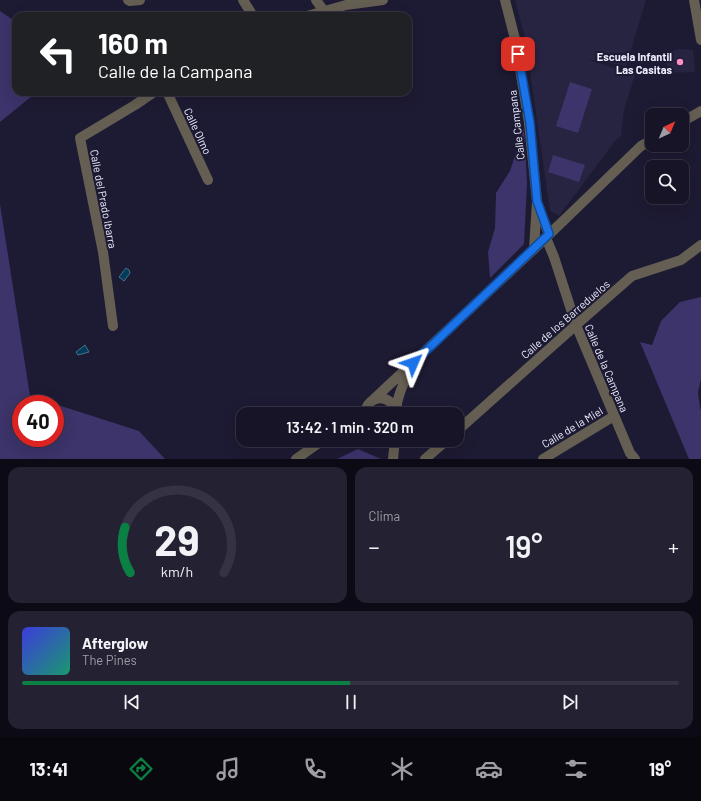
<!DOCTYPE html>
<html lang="es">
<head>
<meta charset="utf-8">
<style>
	:root { --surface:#161426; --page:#232132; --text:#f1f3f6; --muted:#9e9ea7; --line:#353343; --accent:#0b8043 }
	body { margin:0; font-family:Barlow,sans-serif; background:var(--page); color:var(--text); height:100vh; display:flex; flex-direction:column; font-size:15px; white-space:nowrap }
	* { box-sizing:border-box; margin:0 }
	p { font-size:13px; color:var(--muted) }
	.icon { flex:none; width:22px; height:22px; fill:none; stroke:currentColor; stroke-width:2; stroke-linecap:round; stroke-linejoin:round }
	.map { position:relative; height:459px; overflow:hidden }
	.drawer { display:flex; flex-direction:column; gap:8px; padding:8px; background:#0c0b15; flex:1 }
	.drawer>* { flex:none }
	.hud { position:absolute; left:12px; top:12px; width:400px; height:84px; border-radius:12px; box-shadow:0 4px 16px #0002,0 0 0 1px var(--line); background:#202124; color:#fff; overflow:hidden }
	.needle { width:26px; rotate:44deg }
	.tools { position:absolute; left:645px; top:108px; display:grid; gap:8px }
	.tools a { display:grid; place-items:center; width:44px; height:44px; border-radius:8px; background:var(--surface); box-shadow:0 4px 16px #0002,0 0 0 1px var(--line); font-size:20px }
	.speed { position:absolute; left:12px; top:395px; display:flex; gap:8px; font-size:20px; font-weight:700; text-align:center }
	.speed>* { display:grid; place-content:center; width:52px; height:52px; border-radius:50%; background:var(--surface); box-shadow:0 4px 16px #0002,0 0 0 1px var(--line); line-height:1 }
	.speed .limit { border:6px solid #d22; background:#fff; color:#111 }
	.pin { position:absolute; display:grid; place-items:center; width:34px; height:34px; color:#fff; margin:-17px; border-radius:8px; box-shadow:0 2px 6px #0006 }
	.me { position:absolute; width:44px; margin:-22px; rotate:47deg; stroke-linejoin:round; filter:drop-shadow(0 0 3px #0008) }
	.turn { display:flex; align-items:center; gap:14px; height:84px; padding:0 20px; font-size:18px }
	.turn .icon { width:52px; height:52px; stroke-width:2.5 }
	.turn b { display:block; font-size:28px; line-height:34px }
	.big { font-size:30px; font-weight:600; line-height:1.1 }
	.drawer .tile { flex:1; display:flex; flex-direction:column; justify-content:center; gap:6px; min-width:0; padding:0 14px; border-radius:12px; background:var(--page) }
	.drawer .dial { align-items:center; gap:0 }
	.dial svg { height:104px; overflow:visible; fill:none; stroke:var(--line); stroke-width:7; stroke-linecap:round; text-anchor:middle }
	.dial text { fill:var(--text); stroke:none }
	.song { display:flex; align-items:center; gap:12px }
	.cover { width:48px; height:48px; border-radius:6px; background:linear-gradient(135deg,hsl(240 70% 55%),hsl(160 70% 35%)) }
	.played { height:4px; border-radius:2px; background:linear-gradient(90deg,var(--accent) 50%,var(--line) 50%) }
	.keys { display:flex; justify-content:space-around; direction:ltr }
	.heat { display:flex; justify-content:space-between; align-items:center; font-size:22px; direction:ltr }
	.drawer .tiles { flex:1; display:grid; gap:8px; grid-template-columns:1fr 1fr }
	.tile:last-child { grid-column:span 2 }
	.trip { position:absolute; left:236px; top:407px; width:228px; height:40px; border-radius:12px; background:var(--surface); box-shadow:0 4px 16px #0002,0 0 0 1px var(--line); font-weight:600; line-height:40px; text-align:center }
	.dock { display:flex; height:64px; justify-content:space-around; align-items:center; background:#09080f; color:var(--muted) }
	.dock .icon { width:28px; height:28px }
	.dock .current { color:var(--accent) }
	.dock b { font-size:18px; color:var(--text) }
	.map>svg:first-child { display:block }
	.built { fill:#272442 }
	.green { fill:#3c346a }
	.water { fill:#033c5a; stroke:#4a718c }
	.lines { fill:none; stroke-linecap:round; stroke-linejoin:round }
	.minor { stroke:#655e52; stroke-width:10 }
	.route-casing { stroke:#114b97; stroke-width:10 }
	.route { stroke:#1a73e8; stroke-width:7 }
	.poi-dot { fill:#fc8fc2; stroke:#1d1a33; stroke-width:1.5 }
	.labels { text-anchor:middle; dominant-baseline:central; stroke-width:4; stroke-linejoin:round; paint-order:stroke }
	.poi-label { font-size:11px; font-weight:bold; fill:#eef; stroke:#1d1a33; text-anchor:end }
	.street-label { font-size:11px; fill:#eef; stroke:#1d1a33 }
</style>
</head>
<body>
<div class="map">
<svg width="701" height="459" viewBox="0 0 701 459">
	<rect width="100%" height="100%" fill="#1d1a33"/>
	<path class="built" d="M515,0H646L626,66L587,59L635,75L624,110L621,136L615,141L559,216L550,211L525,37Z
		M679,49L693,50L695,72L667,73V53Z"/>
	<path class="green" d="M0,11L16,22V92H37L0,122Z
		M570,82L592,89L578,133L556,126Z
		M524,128L527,183L524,244L490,278L488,252L495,228L496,193L510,171Z
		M553,155L585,165L579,182L548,172Z
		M0,204L30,396L55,404H21V438H55V404L139,431L165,459H0Z
		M701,297V379L698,392L700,408L701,410V459H689L640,342L652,345L661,321L680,302Z
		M358,449L381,459H337Z"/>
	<path class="water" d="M126,268L129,270L130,273L124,281L119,277Z
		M85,345L89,352L78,355L76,352Z"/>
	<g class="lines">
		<path class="minor" d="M128,0L130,1L140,0
			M243,0L253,16
			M316,0L324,11
			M505,0L515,39L529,123L537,201L534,249
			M694,0L701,40
			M307,16L346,5L383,0
			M167,92L208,180
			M682,122L701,111
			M538,205L549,235
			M546,238L554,257L576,325L630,453L635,459
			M113,326L103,252L80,138L135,105L154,92
			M374,399L534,249L641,146L652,140
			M396,409C398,395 403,383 410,370
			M365,414C367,393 393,393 397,414
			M457,431L576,325L632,276L681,260L701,245
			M296,459L323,440
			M393,459L395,440
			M425,459L447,440
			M543,459L614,416"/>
	</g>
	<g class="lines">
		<defs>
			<path id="route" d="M413,363L549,234L537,201L530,123L518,54"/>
		</defs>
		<use href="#route" class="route-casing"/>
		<use href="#route" class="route"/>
	</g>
	<circle class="poi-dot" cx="680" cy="62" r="4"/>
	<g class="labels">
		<g class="poi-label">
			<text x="672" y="56">Escuela Infantil<tspan x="672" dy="13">Las Casitas</tspan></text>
		</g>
		<g class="street-label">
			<text transform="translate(516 125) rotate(-97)">Calle Campana</text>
			<text transform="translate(198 131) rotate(65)">Calle Olmo</text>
			<text transform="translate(104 199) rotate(79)">Calle del Prado Ibarra</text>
			<text transform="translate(565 319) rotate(-41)">Calle de los Barreduelos</text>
			<text transform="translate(607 368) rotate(67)">Calle de la Campana</text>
			<text transform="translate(572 427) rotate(-31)">Calle de la Miel</text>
		</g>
	</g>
</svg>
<div class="tools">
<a><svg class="needle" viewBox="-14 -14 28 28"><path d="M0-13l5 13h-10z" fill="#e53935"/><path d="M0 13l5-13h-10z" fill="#9e9ea7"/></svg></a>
<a><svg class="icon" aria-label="search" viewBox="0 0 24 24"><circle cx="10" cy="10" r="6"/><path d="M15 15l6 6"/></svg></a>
</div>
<div class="speed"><div class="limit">40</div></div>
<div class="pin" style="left:518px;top:54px;background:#d93025"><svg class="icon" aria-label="arrive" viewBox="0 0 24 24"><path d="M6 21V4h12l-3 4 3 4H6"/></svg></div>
<svg class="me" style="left:413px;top:363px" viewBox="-20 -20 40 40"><path d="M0-17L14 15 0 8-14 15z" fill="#1a73e8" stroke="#fff" stroke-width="4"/></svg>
<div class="trip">13:42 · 1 min · 320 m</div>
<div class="hud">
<div class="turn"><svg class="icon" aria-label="left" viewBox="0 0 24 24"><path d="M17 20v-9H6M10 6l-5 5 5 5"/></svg><div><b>160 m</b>Calle de la Campana</div></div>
</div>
</div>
<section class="drawer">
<div class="tiles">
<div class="tile dial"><svg viewBox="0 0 100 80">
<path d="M14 69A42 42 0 1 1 86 69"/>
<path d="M14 69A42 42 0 0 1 10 34" stroke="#0b8043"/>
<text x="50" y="56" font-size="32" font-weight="700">29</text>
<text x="50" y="72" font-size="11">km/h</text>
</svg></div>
<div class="tile"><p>Clima</p>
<div class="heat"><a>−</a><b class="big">19°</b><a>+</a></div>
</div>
<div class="tile">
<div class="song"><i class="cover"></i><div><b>Afterglow</b><p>The Pines</p></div></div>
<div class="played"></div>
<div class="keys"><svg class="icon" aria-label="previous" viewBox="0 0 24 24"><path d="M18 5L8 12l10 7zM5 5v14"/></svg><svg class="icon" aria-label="pause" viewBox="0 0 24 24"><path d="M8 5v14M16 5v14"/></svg><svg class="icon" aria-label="next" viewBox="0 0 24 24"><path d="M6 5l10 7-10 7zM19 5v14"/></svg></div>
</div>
</div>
</section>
<nav class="dock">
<b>13:41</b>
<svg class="icon current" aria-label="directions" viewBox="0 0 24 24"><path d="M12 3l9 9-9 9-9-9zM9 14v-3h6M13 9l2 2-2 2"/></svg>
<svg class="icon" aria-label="music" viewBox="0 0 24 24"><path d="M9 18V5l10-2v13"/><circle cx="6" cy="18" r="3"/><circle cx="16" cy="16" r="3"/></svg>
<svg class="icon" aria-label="phone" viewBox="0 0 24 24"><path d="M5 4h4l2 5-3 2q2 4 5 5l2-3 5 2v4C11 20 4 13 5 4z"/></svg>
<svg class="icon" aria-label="climate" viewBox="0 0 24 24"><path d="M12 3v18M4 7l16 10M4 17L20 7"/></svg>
<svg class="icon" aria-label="car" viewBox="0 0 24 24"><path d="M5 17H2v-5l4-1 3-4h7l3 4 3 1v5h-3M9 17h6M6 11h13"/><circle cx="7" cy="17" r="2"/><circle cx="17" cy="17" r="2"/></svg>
<svg class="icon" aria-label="filters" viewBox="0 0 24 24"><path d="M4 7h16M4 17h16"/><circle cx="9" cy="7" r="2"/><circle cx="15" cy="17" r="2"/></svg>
<b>19°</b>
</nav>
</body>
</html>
